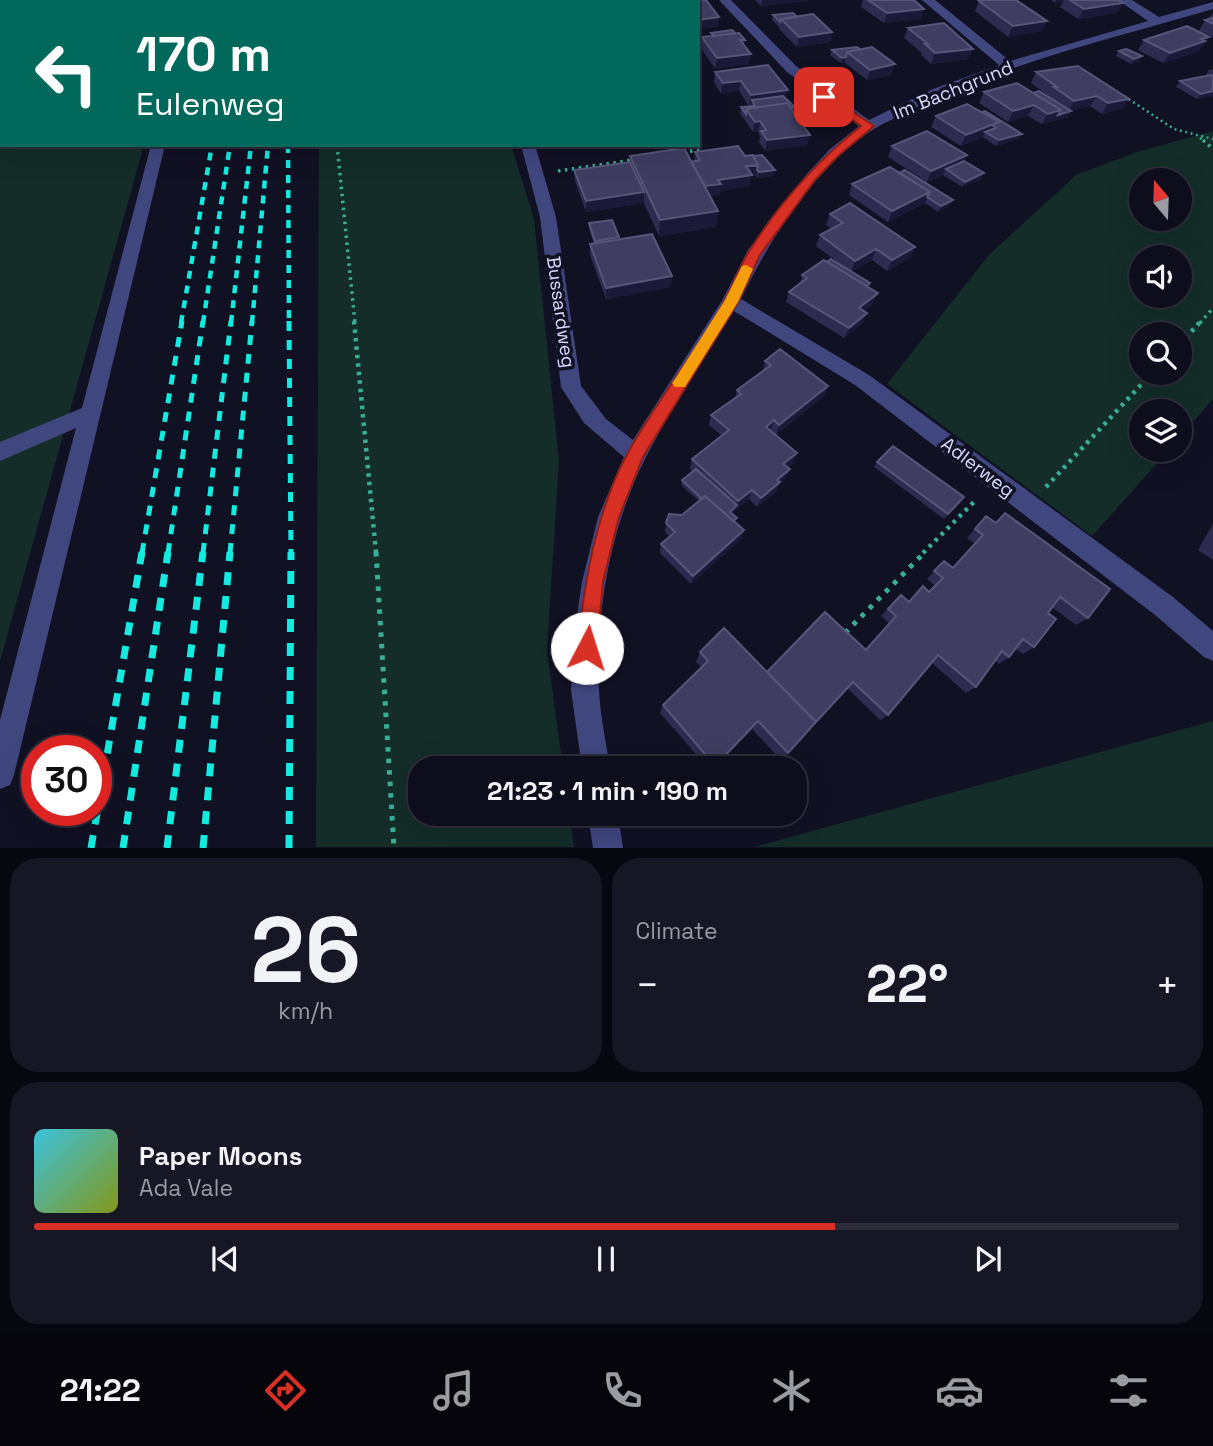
<!DOCTYPE html>
<html lang="en">
<head>
<meta charset="utf-8">
<style>
	:root { --surface:#0d0d1b; --page:#161624; --text:#f1f3f6; --muted:#9a9ca3; --line:#2d2d3a; --accent:#d93025 }
	body { margin:0; font-family:"Space Grotesk",sans-serif; background:var(--page); color:var(--text); height:100vh; display:flex; flex-direction:column; font-size:26px; white-space:nowrap }
	* { box-sizing:border-box; margin:0 }
	p { font-size:23px; color:var(--muted) }
	.icon { flex:none; width:38px; height:38px; fill:none; stroke:currentColor; stroke-width:2; stroke-linecap:round; stroke-linejoin:round }
	.map { position:relative; height:848px; overflow:hidden }
	.panel { display:flex; flex-direction:column; gap:10px; padding:10px; background:#07070f; flex:1 }
	.panel>* { flex:none }
	.guide { position:absolute; left:0px; top:0px; width:700px; height:147px; box-shadow:0 7px 28px #0002,0 0 0 2px var(--line); background:#00695c; color:#fff; overflow:hidden }
	.needle { width:46px; rotate:341deg }
	.tools { position:absolute; left:1129px; top:168px; display:grid; gap:14px }
	.tools a { display:grid; place-items:center; width:63px; height:63px; border-radius:50%; background:var(--surface); box-shadow:0 7px 28px #0002,0 0 0 2px var(--line); font-size:35px }
	.speed { position:absolute; left:21px; top:735px; display:flex; gap:14px; font-size:35px; font-weight:700; text-align:center }
	.speed>* { display:grid; place-content:center; width:91px; height:91px; border-radius:50%; background:var(--surface); box-shadow:0 7px 28px #0002,0 0 0 2px var(--line); line-height:1 }
	.speed .limit { border:10px solid #d22; background:#fff; color:#111 }
	.pin { position:absolute; display:grid; place-items:center; width:60px; height:60px; color:#fff; margin:-30px; border-radius:14px; box-shadow:0 4px 10px #0006 }
	.me { position:absolute; width:77px; margin:-38px; rotate:5deg; stroke-linejoin:round; filter:drop-shadow(0 0 5px #0008) }
	.turn { display:flex; align-items:center; gap:24px; height:147px; padding:0 21px; font-size:32px }
	.turn .icon { width:91px; height:91px; stroke-width:2.5 }
	.turn b { display:block; font-size:49px; line-height:60px }
	.big { font-size:52px; font-weight:600; line-height:1.1 }
	.panel .card { flex:1; display:flex; flex-direction:column; justify-content:center; gap:10px; min-width:0; padding:0 24px; border-radius:28px; background:var(--page) }
	.panel .dial { align-items:center; gap:0 }
	.dial b { font-size:91px; line-height:1 }
	.song { display:flex; align-items:center; gap:21px }
	.cover { width:84px; height:84px; border-radius:10px; background:linear-gradient(135deg,hsl(190 70% 55%),hsl(70 70% 35%)) }
	.played { height:7px; border-radius:4px; background:linear-gradient(90deg,var(--accent) 70%,var(--line) 70%) }
	.keys { display:flex; justify-content:space-around; direction:ltr }
	.heat { display:flex; justify-content:space-between; align-items:center; font-size:38px; direction:ltr }
	.panel .tiles { flex:1; display:grid; gap:10px; grid-template-columns:1fr 1fr }
	.card:last-child { grid-column:span 2 }
	.trip { position:absolute; left:408px; top:756px; width:399px; height:70px; border-radius:28px; background:var(--surface); box-shadow:0 7px 28px #0002,0 0 0 2px var(--line); font-weight:600; line-height:70px; text-align:center }
	.menu { display:flex; height:112px; justify-content:space-around; align-items:center; background:#05050b; color:var(--muted) }
	.menu .icon { width:49px; height:49px }
	.menu .active { color:var(--accent) }
	.menu b { font-size:32px; color:var(--text) }
	.map>svg:first-child { display:block }
	.green { fill:#142d29; fill-rule:evenodd }
	.lines { fill:none; stroke-linecap:round; stroke-linejoin:round }
	.path-far3 { stroke:#3aad95; stroke-width:2.5; stroke-dasharray:2 3.5; stroke-linecap:butt }
	.path-far2 { stroke:#3aad95; stroke-width:3.5; stroke-dasharray:2.5 4.5; stroke-linecap:butt }
	.path-far1 { stroke:#3aad95; stroke-width:4.5; stroke-dasharray:3.5 5; stroke-linecap:butt }
	.path { stroke:#3aad95; stroke-width:5; stroke-dasharray:4.5 7; stroke-linecap:butt }
	.minor { fill:#40477f; fill-rule:evenodd }
	.rail-far2 { stroke:#14ebe0; stroke-width:4.5; stroke-dasharray:8 7; stroke-linecap:butt }
	.rail-far1 { stroke:#14ebe0; stroke-width:5; stroke-dasharray:10 9; stroke-linecap:butt }
	.rail { stroke:#14ebe0; stroke-width:7; stroke-dasharray:13 11; stroke-linecap:butt }
	.wall { fill:#2d2b50 }
	.shaded-wall { fill:#1a1937 }
	.building { fill:#3f3e62; stroke:#57567a; stroke-width:2 }
	.route { fill:#d93025; stroke:#8d1f18; stroke-width:2 }
	.slow { fill:#f59e0b }
	.labels { text-anchor:middle; dominant-baseline:central; stroke-width:7; stroke-linejoin:round; paint-order:stroke }
	.street-label { font-size:19px; fill:#d7d8fc; stroke:#111124 }
</style>
</head>
<body>
<div class="map">
<svg width="1213" height="848" viewBox="0 0 1213 848">
	<rect width="100%" height="100%" fill="#111124"/>
	<path class="green" d="M0,0H185L2,2V145H144L0,661Z
		M1213,131V399L1180,437V411H1141V450H1169L1092,536L887,384L989,255L1076,175L1137,152ZM1180,180V219H1141V180ZM1180,257V296H1141V257ZM1180,334V373H1141V334Z
		M319,145H511L534,219L559,461L547,651L563,768H420V814H569L574,847H316Z
		M1213,721V847H754Z"/>
	<g class="lines">
		<path class="path-far3" d="M415,0H447
			M1124,96L1174,129L1213,139
			M1200,138L1205,142"/>
		<path class="path-far2" d="M1203,140L1213,149
			M337,145L355,323
			M683,152L702,150
			M558,171L633,160
			M1200,323L1213,308"/>
		<path class="path-far1" d="M354,321L376,553
			M1180,344L1201,321
			M1046,487L1152,373
			M923,553L977,499"/>
		<path class="path" d="M376,552L394,848
			M845,633L925,552"/>
		<path class="minor" d="M189,0H201V2H189Z
			M482,0H494V2H482Z
			M719,0H731L796,66L869,120L933,89L999,65L922,0H935L1010,61L1148,21L1118,0H1132L1159,17L1213,2V9C1114,38 1010,62 916,108C902,115 887,121 874,129C817,164 769,240 741,299L869,375L1173,597L1213,631V661L1204,657L1155,615L855,385L734,311C705,359 672,407 646,457C611,525 595,612 599,689C600,715 606,742 610,768H582L571,690L575,628L582,582L598,517L624,457L584,423L561,387L540,217L521,145H535L556,217L581,386L606,419L633,440L723,299L748,250L806,175L830,149L859,126L787,72Z
			M151,145H165L14,775L10,785L0,789V720L76,428L0,461V442L82,408Z
			M588,814H618L623,848H593Z"/>
		<path class="rail-far2" d="M288,145L289,323
			M181,323L212,145
			M203,323L230,145
			M231,323L251,145
			M252,323L268,145"/>
		<path class="rail-far1" d="M289,321L291,553
			M142,553L182,321
			M168,553L203,321
			M203,553L231,321
			M230,553L252,321"/>
		<path class="rail" d="M91,848L142,552
			M123,848L168,552
			M167,848L203,552
			M203,848L230,552
			M289,848L291,552"/>
	</g>
	<path class="wall" d="M755,0H810L761,6Z
		M863,0H914L921,19L884,23L861,7Z
		M1051,0H1118L1123,3L1117,13L1078,19L1060,7L1063,2L1055,3Z
		M979,1L1047,21L1042,31L1008,37L975,11Z
		M1212,14H1213V37L1199,31L1205,20L1208,19Z
		M773,15L797,17L832,32L830,42L797,47L779,29V27L772,20Z
		M908,28L973,49L968,59L931,64L921,55L922,53L904,38Z
		M711,33H735L745,40L744,45L749,64L715,69L701,48L702,37L711,36Z
		M1209,37L1198,52L1163,63L1138,50L1144,40Z
		M857,47L891,75L867,80L845,63H841L830,55L832,50Z
		M1119,51L1142,56L1138,62L1131,64L1116,56Z
		M768,65L786,99L795,107L794,112L810,135L807,145L765,151L759,142L760,136L758,132H753L740,113L741,107L749,106L739,91L721,94L714,82L715,72Z
		M1213,69V96L1197,99L1176,87L1180,81L1205,76L1209,70Z
		M1036,72L1129,99L1122,109L1102,114L1090,106L1071,111L1068,117L1042,124L1028,116L1008,122L979,103L984,92L1033,93L1049,97V96L1031,83Z
		M936,116L1019,139L996,146L983,137L961,146L931,127Z
		M892,146L967,155L964,161L981,179L962,187L943,175L927,182L888,157Z
		M695,152L745,156L775,170L774,176L757,178L756,176H751L749,186L720,191L719,195L710,196L718,211L716,227L659,236L644,203L586,212L575,181L574,170L630,162V156L694,161Z
		M899,173L953,200L950,205L938,212L925,203L888,222L849,195L852,184Z
		M830,214L915,247L910,258L887,271L872,260L852,271L870,283L869,287L873,304L864,311L867,313L862,324L844,338L786,302L789,292L800,284L802,275L827,262L846,268L816,246L820,235L832,229L826,225Z
		M589,223L619,239L671,287L606,299L590,255V244H594L589,229Z
		M765,361L828,386L824,396L776,435L770,431L797,453L793,462L788,467L790,469L786,478L779,484L776,492L757,507L749,499L732,513L736,522L741,539L691,584L660,553L661,544L670,537L665,532L666,523L682,515L699,501L681,485L682,480L693,472L690,469L692,459L722,436L709,425L711,415L735,398L737,390L763,372Z
		M877,462L964,497L944,519L874,467Z
		M1005,513L1088,618L1076,625L1052,607L1048,613L1034,647L1023,654L1016,649L1009,657L999,664L995,660L976,687L966,693L932,663L888,715L880,720L847,688L788,753L781,760L752,729L714,768H708L660,713L663,705L702,668L696,662L700,652L767,672L865,649L889,623L881,616L901,595L909,602L923,586L929,591L935,586L927,579L944,561L952,568L974,543L967,538L986,516L995,523Z
		M1213,524V560L1198,550Z"/>
	<path class="shaded-wall" d="M762,0H810L761,6Z
		M1056,0H1064L1063,2L1055,3Z
		M1123,3L1117,13L1078,19L1084,9Z
		M924,9L921,19L884,23L887,13Z
		M719,17L718,27L698,30V20Z
		M1047,21L1042,31L1008,37L1013,26Z
		M832,32L830,42L797,47L799,37Z
		M1209,37L1198,52L1163,63L1170,53Z
		M973,49L968,59L931,64L935,53Z
		M751,54L749,64L715,69L717,58Z
		M1142,56L1138,62L1131,64L1134,59Z
		M846,57L845,63H841L842,58Z
		M895,64L891,75L867,80L870,70Z
		M741,81L739,91L721,94L723,83Z
		M788,90L785,101L752,100L751,106H749L751,95Z
		M1213,91V96L1197,99L1201,94Z
		M1097,96L1090,106L1068,112L1074,101Z
		M1129,99L1122,109L1102,114L1108,103Z
		M1034,105L1028,116L1008,122L1013,111Z
		M1061,110L1071,111L1068,117L1042,124L1048,114Z
		M760,121L758,132H753L755,122Z
		M999,122L993,133L985,132L983,137L961,146L966,135Z
		M1022,134L1019,139L996,146L999,140Z
		M810,135L807,145L765,151L767,140Z
		M967,155L962,166L946,169L943,175L927,182L931,171Z
		M758,165L756,176H751L749,186L720,191L719,195L700,198L702,187L746,166Z
		M775,170L774,176L757,178L759,172Z
		M984,173L981,179L962,187L965,182Z
		M644,192V203L586,212V201Z
		M930,192L925,203L888,222L892,211Z
		M953,200L950,205L938,212L941,206Z
		M718,211L716,227L659,236L660,220Z
		M619,237L618,243L595,246V241Z
		M915,247L910,258L887,271L892,260Z
		M876,249L872,260L851,272L855,261Z
		M672,276L671,287L606,299V288Z
		M878,293L873,304L854,319L859,308Z
		M867,313L862,324L844,338L849,328Z
		M828,386L824,396L776,435L779,425Z
		M774,420L771,430L763,437L766,427Z
		M797,453L793,462L780,473L783,464Z
		M790,469L786,478L779,484L776,492L757,507L761,498L777,480Z
		M752,490L749,499L729,516L730,512L737,505L738,501Z
		M744,530L741,539L691,584L693,576Z
		M758,721L752,729L713,768L715,766Z"/>
	<path class="building" d="M511,0H626L627,2H512Z
		M693,0H706L719,17L698,20V2H678Z
		M868,0H914L924,9L887,13Z
		M984,0H1016L1047,21L1013,26L979,1Z
		M1070,0H1118L1123,3L1084,9Z
		M793,13L797,17L781,19L780,22L773,15Z
		M813,14L832,32L799,37L781,19Z
		M1213,18V24L1205,20Z
		M944,23L973,49L935,53L925,44H928L908,28Z
		M1187,26L1209,37L1201,39L1205,41L1170,53L1144,40Z
		M732,30L735,33L714,36L711,33Z
		M739,33L745,40H740L751,54L717,58L702,37Z
		M857,47L860,49L847,52L846,57L842,58L832,50Z
		M872,47L895,64L870,70L847,52Z
		M1126,49L1142,56L1134,59L1119,51Z
		M768,65L788,90L751,95L741,81L723,83L715,72Z
		M1078,66L1129,99L1108,103L1097,96L1074,101L1054,87H1057L1036,72Z
		M1211,75L1213,76V91L1201,94L1180,81Z
		M1017,83L1061,110L1048,114L1034,105L1013,111L984,92Z
		M1039,91L1071,111L1058,115L1061,110L1033,93Z
		M783,96L795,107L791,108L787,103L746,109V114L741,107L755,106L752,100Z
		M787,103L810,135L767,140L761,131L766,130L760,121L755,122L746,109Z
		M967,104L999,122L966,135L936,116Z
		M985,111L1022,134L999,140L985,132L996,128L992,125L999,122L982,112Z
		M927,131L967,155L931,171L892,146Z
		M738,146L745,156L753,155L758,165L746,166L752,175L718,180L721,184L705,186L691,162L700,160L695,152Z
		M684,148L718,211L660,220L630,156Z
		M762,155L775,170L759,172L757,170L758,165L753,156Z
		M964,161L984,173L965,182L946,169Z
		M630,162L644,192L586,201L574,170Z
		M890,167L930,192L892,211L852,184Z
		M905,170L953,200L941,206L927,197L930,192L899,173Z
		M850,203L915,247L892,260L876,249L855,261L820,235L843,223L830,214Z
		M612,220L619,237L595,241L589,223Z
		M652,234L672,276L606,288L590,244Z
		M831,259L870,283L867,286L827,262Z
		M824,260L878,293L859,308L867,313L849,328L789,292L807,278L802,275Z
		M780,349L828,386L779,425L774,420L766,427L797,453L783,464L790,469L777,480L780,482L761,498L752,490L738,501L692,459L729,430L711,415L741,394L737,390L771,365L765,361Z
		M893,446L964,497L948,514L877,462Z
		M696,469L737,505L730,512L737,518L733,521L705,496L702,499L682,480Z
		M705,496L744,530L693,576L661,544L675,532L666,523L669,514L682,515Z
		M1005,513L1110,589L1088,618L1060,597L1048,613L1056,619L1034,647L1023,639L1009,657L1002,651L976,687L938,655L888,715L853,682L816,722L767,672L825,612L866,650L896,616L888,609L901,595L909,602L923,586L929,592L943,578L934,571L944,561L953,568L983,535L975,529L986,516L996,523Z
		M724,628L816,722L788,753L758,721L715,766L663,705L708,661L700,652Z"/>
	<path class="route" d="M821,95H828L874,126L839,155L815,180L760,255L738,302L643,457L619,517L603,582L597,648L594,655L587,658L580,655L577,648C585,580 596,509 630,449C659,398 696,352 725,300C733,285 739,268 748,253C778,205 817,161 861,126L821,99Z"/>
	<path class="slow" d="M746,265L753,269L738,302L685,387H675L672,383L675,379L725,300L742,266Z"/>
	<g class="labels">
		<g class="street-label">
			<text transform="translate(953 90) rotate(-22)">Im Bachgrund</text>
			<text transform="translate(561 312) rotate(82)">Bussardweg</text>
			<text transform="translate(978 467) rotate(37)">Adlerweg</text>
		</g>
	</g>
</svg>
<div class="tools">
<a><svg class="needle" viewBox="-14 -14 28 28"><path d="M0-13l5 13h-10z" fill="#e53935"/><path d="M0 13l5-13h-10z" fill="#9a9ca3"/></svg></a>
<a><svg class="icon" aria-label="sound" viewBox="0 0 24 24"><path d="M4 9h4l5-4v14l-5-4H4zM17 9q2 3 0 6"/></svg></a>
<a><svg class="icon" aria-label="search" viewBox="0 0 24 24"><circle cx="10" cy="10" r="6"/><path d="M15 15l6 6"/></svg></a>
<a><svg class="icon" aria-label="layers" viewBox="0 0 24 24"><path d="M12 4l9 5-9 5-9-5zM3 14l9 5 9-5"/></svg></a>
</div>
<div class="speed"><div class="limit">30</div></div>
<div class="pin" style="left:824px;top:97px;background:#d93025"><svg class="icon" aria-label="arrive" viewBox="0 0 24 24"><path d="M6 21V4h12l-3 4 3 4H6"/></svg></div>
<svg class="me" style="left:587px;top:648px" viewBox="-20 -20 40 40"><circle r="19" fill="#fff"/><path d="M0-13L10 11 0 6-10 11z" fill="#d93025"/></svg>
<div class="trip">21:23 · 1 min · 190 m</div>
<div class="guide">
<div class="turn"><svg class="icon" aria-label="left" viewBox="0 0 24 24"><path d="M17 20v-9H6M10 6l-5 5 5 5"/></svg><div><b>170 m</b>Eulenweg</div></div>
</div>
</div>
<section class="panel">
<div class="tiles">
<div class="card dial"><b>26</b><p>km/h</p></div>
<div class="card"><p>Climate</p>
<div class="heat"><a>−</a><b class="big">22°</b><a>+</a></div>
</div>
<div class="card">
<div class="song"><i class="cover"></i><div><b>Paper Moons</b><p>Ada Vale</p></div></div>
<div class="played"></div>
<div class="keys"><svg class="icon" aria-label="previous" viewBox="0 0 24 24"><path d="M18 5L8 12l10 7zM5 5v14"/></svg><svg class="icon" aria-label="pause" viewBox="0 0 24 24"><path d="M8 5v14M16 5v14"/></svg><svg class="icon" aria-label="next" viewBox="0 0 24 24"><path d="M6 5l10 7-10 7zM19 5v14"/></svg></div>
</div>
</div>
</section>
<nav class="menu">
<b>21:22</b>
<svg class="icon active" aria-label="directions" viewBox="0 0 24 24"><path d="M12 3l9 9-9 9-9-9zM9 14v-3h6M13 9l2 2-2 2"/></svg>
<svg class="icon" aria-label="music" viewBox="0 0 24 24"><path d="M9 18V5l10-2v13"/><circle cx="6" cy="18" r="3"/><circle cx="16" cy="16" r="3"/></svg>
<svg class="icon" aria-label="phone" viewBox="0 0 24 24"><path d="M5 4h4l2 5-3 2q2 4 5 5l2-3 5 2v4C11 20 4 13 5 4z"/></svg>
<svg class="icon" aria-label="climate" viewBox="0 0 24 24"><path d="M12 3v18M4 7l16 10M4 17L20 7"/></svg>
<svg class="icon" aria-label="car" viewBox="0 0 24 24"><path d="M5 17H2v-5l4-1 3-4h7l3 4 3 1v5h-3M9 17h6M6 11h13"/><circle cx="7" cy="17" r="2"/><circle cx="17" cy="17" r="2"/></svg>
<svg class="icon" aria-label="filters" viewBox="0 0 24 24"><path d="M4 7h16M4 17h16"/><circle cx="9" cy="7" r="2"/><circle cx="15" cy="17" r="2"/></svg>
</nav>
</body>
</html>
